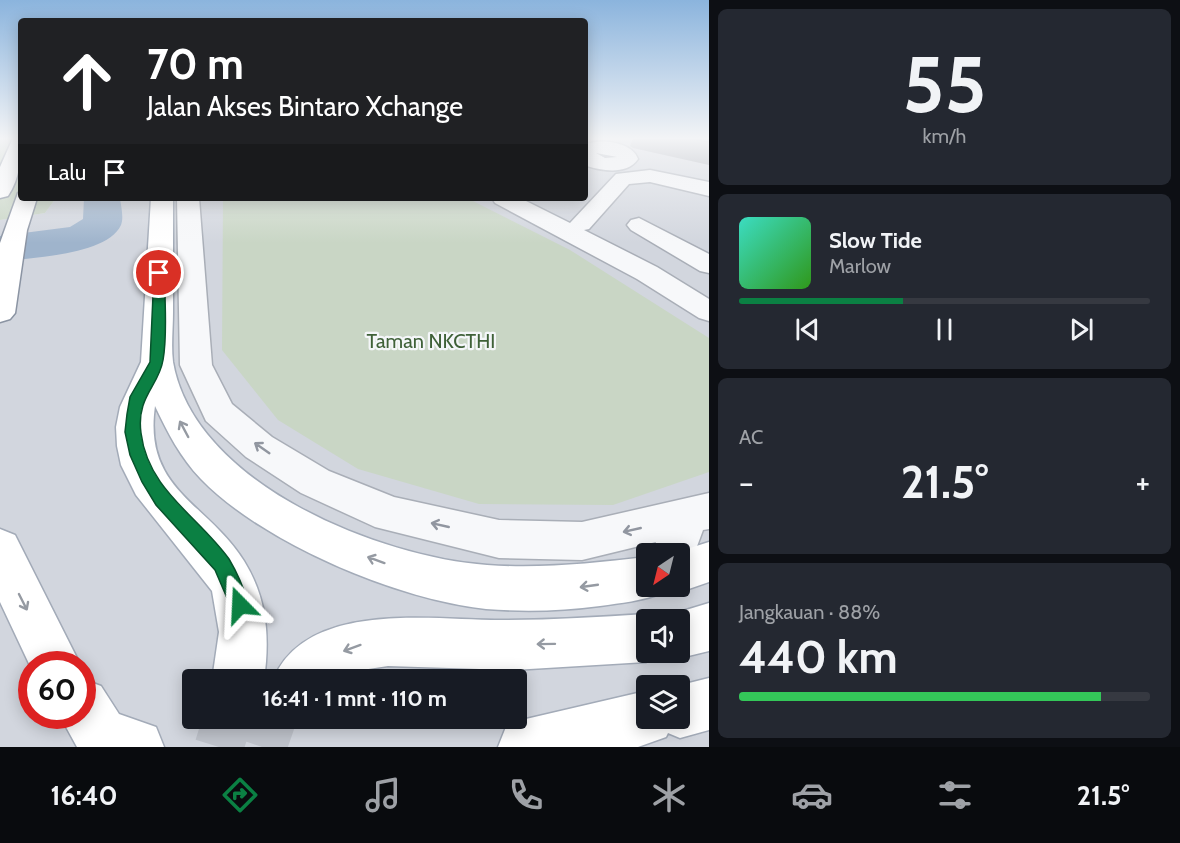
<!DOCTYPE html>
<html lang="id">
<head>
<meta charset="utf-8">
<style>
	:root { --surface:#171b24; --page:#242831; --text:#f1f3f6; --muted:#9ea1a6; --line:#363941; --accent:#0b8043 }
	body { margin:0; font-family:Cabin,sans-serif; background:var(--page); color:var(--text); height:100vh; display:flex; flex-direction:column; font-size:22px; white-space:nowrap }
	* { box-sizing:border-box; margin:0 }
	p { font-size:20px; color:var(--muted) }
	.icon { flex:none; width:33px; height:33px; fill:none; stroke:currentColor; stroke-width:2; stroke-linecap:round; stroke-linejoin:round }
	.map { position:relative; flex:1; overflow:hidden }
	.drawer { display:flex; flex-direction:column; gap:9px; padding:9px; background:#0d0f14; width:471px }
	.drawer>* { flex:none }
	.banner { position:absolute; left:18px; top:18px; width:570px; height:183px; border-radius:6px; box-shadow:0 3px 15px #0003; background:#202124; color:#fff; overflow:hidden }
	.needle { width:39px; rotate:215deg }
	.tools { position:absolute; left:636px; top:543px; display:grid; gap:12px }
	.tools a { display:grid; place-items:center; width:54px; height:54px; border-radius:6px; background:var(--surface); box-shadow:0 3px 15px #0003; font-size:30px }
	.speed { position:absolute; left:18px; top:651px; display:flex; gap:12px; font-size:30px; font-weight:700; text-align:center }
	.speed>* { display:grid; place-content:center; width:78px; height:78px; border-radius:50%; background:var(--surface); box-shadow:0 3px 15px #0003; line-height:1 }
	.speed .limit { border:9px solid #d22; background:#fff; color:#111 }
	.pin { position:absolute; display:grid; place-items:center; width:51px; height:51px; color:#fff; margin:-26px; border:3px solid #fff; border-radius:50%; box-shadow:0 2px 6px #0007 }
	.me { position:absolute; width:66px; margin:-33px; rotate:339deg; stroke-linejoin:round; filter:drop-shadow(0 0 4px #0008) }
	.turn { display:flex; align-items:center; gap:21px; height:126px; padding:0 30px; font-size:27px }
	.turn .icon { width:78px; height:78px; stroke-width:2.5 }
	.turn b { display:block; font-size:42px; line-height:51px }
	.then { display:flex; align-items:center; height:57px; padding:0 30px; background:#0003; gap:12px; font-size:22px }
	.big { font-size:45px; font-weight:700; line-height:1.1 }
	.drawer .tile { flex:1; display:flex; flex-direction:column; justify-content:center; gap:9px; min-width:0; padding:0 21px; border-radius:9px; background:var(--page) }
	.drawer .dial { align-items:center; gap:0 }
	.dial b { font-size:78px; line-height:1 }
	.song { display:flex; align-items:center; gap:18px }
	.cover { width:72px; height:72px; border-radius:9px; background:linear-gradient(135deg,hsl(170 70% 55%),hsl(110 70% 35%)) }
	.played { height:6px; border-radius:3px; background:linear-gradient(90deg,var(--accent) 40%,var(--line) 40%) }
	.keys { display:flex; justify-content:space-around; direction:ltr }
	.heat { display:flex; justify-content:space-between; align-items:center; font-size:33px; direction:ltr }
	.charge { height:9px; border-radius:4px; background:linear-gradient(90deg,#34c759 88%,var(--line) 0) }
	.trip { position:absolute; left:182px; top:669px; width:345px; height:60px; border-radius:6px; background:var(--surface); box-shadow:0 3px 15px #0003; font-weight:700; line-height:60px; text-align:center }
	.tab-bar { display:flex; height:96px; justify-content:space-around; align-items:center; background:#090b0e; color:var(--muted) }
	.tab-bar .icon { width:42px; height:42px }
	.tab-bar .current { color:var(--accent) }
	.tab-bar b { font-size:27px; color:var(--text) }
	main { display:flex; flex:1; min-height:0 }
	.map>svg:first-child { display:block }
	.built { fill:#d2d6de; fill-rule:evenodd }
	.green { fill:#c9d6c5 }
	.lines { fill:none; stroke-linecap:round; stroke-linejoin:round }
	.river { fill:#9fb4cc; fill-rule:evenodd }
	.major-tunnel { stroke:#bfc3cb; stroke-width:49; stroke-dasharray:49 24; stroke-linecap:butt }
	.minor-casing { stroke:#a9aeb7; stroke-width:3 }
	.major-casing { stroke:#a3abb8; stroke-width:3 }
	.highway-casing { stroke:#8b94a3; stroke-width:3 }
	.minor { fill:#f7f8fa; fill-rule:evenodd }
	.major { fill:#fff; fill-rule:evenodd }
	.highway { fill:#fff; fill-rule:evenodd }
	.wall { fill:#a1a5ae }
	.building { fill:#bbc0ca; stroke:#83868d; stroke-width:1.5 }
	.oneway { stroke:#959aa2 }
	.oneway2 { stroke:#9196a0 }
	.route { fill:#0b8043; stroke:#07532c; stroke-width:1.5 }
	.labels { text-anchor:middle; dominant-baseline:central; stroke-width:4.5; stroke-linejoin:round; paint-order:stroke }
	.park-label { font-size:20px; fill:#3f6138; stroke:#f4f6f9 }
</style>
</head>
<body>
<main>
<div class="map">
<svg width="709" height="747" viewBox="0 0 709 747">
	<rect width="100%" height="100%" fill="#e4e7ec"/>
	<path class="built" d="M585,138H709V747H0V220L45,213L56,198H585ZM646,554H680V586H646ZM646,620H680V652H646ZM32,664H82V716H32ZM192,680H516V718H192ZM646,686H680V718H646Z"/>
	<path class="green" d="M0,138H21V198H56L45,213L0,220Z
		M223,198H467L570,250L709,338V472L613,505L479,504L358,469L278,420L222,350Z"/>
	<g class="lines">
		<path class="river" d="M84,198H120C121,206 124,218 121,225C107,256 29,257 0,262V236L70,227L83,219Z"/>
		<path class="major-tunnel" d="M219,747L228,718
			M262,747L272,718"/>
		<defs>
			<path id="minor" d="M595,142C609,140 633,144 638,159C627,175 603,171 587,166L585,164V144ZM596,153L617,157L605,158Z
				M650,170L709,182V196L650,182L629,184L589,229L584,230L657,267L709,299V321L699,318L637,279L495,203L492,198H520L570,223L616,174Z
				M177,198H199L212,365L232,404L272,437L329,471L394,497L499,520L582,522L709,493V529L703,530L689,568L680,571V554H651L656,542L582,560L499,558L375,527L301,493L246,457L206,421L180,365Z
				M639,218L709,254V273L700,271L631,230L627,225L631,220Z"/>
			<path id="major" d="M151,198H173C173,236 173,274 173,312C173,328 171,346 173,362C194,484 379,557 487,565C541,569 593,563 646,557V586H665L662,593C642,601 621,603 600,606C563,611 523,612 486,609C398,600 263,543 201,479C180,457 168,433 155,406C143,490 207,502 244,561C267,598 270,637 264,680H212L219,632L212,591L136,495L121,465L117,446L116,427L120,407L141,362Z
				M0,529L15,535L80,664H32V670L0,602Z
				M709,542V582L680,592L666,586H680V554H671Z
				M709,603V651L680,658L666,652H680V620H662L663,617Z
				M646,614L660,620H646V652H664L646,662L513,670L388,666L362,670L339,680H273C307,598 436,621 505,620C552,620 599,617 646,614Z
				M709,678V730L680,738L668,733L666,737L638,747H498L506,727L526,719L646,691V718H680V686H677Z
				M82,679L101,686L119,714L156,727L164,747H77L60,716H82Z"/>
			<path id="highway" d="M13,138H21C21,159 20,178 8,196L0,198V167Z
				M18,193H21V198H37L27,230L15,313L10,319L0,322V243Z"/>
		</defs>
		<use href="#minor" class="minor-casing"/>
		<use href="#major" class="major-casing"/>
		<use href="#highway" class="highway-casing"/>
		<use href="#minor" class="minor"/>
		<use href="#major" class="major"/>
		<use href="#highway" class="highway"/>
	</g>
	<path class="wall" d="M633,138H709V165L633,148L630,146Z"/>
	<path class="building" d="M689,138H709V142Z"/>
	<defs><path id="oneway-shaft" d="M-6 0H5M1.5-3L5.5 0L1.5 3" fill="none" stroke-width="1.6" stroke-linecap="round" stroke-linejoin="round" transform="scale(1.5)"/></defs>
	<g class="oneway">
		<use href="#oneway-shaft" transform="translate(184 429) rotate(-118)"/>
		<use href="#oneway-shaft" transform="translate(376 560) rotate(-160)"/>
		<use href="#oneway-shaft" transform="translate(589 586) rotate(172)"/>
		<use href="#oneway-shaft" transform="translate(23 602) rotate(63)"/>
		<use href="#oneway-shaft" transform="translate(546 644) rotate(179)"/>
		<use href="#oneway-shaft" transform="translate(352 648) rotate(160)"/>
	</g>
	<g class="oneway2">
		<use href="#oneway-shaft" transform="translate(262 448) rotate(-145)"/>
		<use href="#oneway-shaft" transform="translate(440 525) rotate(-167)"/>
		<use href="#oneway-shaft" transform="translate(632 530) rotate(167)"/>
	</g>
	<linearGradient id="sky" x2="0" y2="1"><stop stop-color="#8bb4dd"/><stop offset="0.57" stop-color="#f3f4f6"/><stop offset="1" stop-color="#f3f4f6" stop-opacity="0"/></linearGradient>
	<rect width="709" height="243" fill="url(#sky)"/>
	<path class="route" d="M159,269L165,273C164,301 168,333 163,360C159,386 136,397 141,433C148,490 198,516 229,559C238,574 244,589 249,605L247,612L240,615L233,612L215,570L156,505L142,482L130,455L125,432L127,414L130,397L150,362L154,273Z"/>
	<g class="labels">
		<g class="park-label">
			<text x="431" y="341">Taman NKCTHI</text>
		</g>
	</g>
</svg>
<div class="tools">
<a><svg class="needle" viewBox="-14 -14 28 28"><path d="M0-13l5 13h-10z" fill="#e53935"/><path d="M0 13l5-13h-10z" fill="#9ea1a6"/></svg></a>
<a><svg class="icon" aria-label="sound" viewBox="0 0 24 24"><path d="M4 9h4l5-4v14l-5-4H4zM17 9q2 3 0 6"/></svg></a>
<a><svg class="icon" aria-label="layers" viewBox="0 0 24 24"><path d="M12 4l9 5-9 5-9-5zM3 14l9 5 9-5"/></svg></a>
</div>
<div class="speed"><div class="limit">60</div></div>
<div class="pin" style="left:159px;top:273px;background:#d93025"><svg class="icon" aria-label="arrive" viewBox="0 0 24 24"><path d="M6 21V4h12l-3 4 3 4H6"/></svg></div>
<svg class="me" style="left:240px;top:605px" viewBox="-20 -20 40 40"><path d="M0-17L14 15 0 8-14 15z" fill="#0b8043" stroke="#fff" stroke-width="4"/></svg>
<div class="trip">16:41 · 1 mnt · 110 m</div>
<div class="banner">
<div class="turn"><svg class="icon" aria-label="ahead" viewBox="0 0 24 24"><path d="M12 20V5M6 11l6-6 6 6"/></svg><div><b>70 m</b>Jalan Akses Bintaro Xchange</div></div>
<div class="then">Lalu<svg class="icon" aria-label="arrive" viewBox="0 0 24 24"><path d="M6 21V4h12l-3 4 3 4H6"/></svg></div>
</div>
</div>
<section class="drawer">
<div class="tile dial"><b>55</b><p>km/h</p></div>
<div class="tile">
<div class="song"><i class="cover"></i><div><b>Slow Tide</b><p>Marlow</p></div></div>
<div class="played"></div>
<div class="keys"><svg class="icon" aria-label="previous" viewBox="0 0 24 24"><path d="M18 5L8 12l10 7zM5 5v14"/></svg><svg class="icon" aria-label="pause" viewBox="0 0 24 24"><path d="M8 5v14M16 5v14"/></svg><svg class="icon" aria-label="next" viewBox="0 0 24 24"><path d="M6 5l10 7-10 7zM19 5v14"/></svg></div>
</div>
<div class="tile"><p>AC</p>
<div class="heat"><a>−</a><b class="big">21.5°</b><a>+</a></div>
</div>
<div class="tile"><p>Jangkauan · 88%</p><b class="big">440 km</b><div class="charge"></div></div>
</section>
</main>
<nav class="tab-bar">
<b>16:40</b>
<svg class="icon current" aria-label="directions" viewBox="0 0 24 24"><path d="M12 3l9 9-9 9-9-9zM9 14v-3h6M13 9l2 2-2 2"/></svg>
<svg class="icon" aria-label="music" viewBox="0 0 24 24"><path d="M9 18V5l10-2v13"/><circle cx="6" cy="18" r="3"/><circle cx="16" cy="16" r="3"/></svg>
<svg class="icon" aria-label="phone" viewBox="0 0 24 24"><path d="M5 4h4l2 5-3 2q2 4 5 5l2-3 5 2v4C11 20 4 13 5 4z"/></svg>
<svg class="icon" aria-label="climate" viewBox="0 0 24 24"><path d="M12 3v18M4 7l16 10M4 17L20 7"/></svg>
<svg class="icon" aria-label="car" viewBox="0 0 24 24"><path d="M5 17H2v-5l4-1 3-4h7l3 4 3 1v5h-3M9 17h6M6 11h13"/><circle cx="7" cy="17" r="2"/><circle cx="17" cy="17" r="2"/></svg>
<svg class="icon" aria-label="filters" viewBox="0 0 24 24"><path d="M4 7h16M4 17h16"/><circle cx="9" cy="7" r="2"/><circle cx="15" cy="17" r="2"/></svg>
<b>21.5°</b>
</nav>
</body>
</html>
